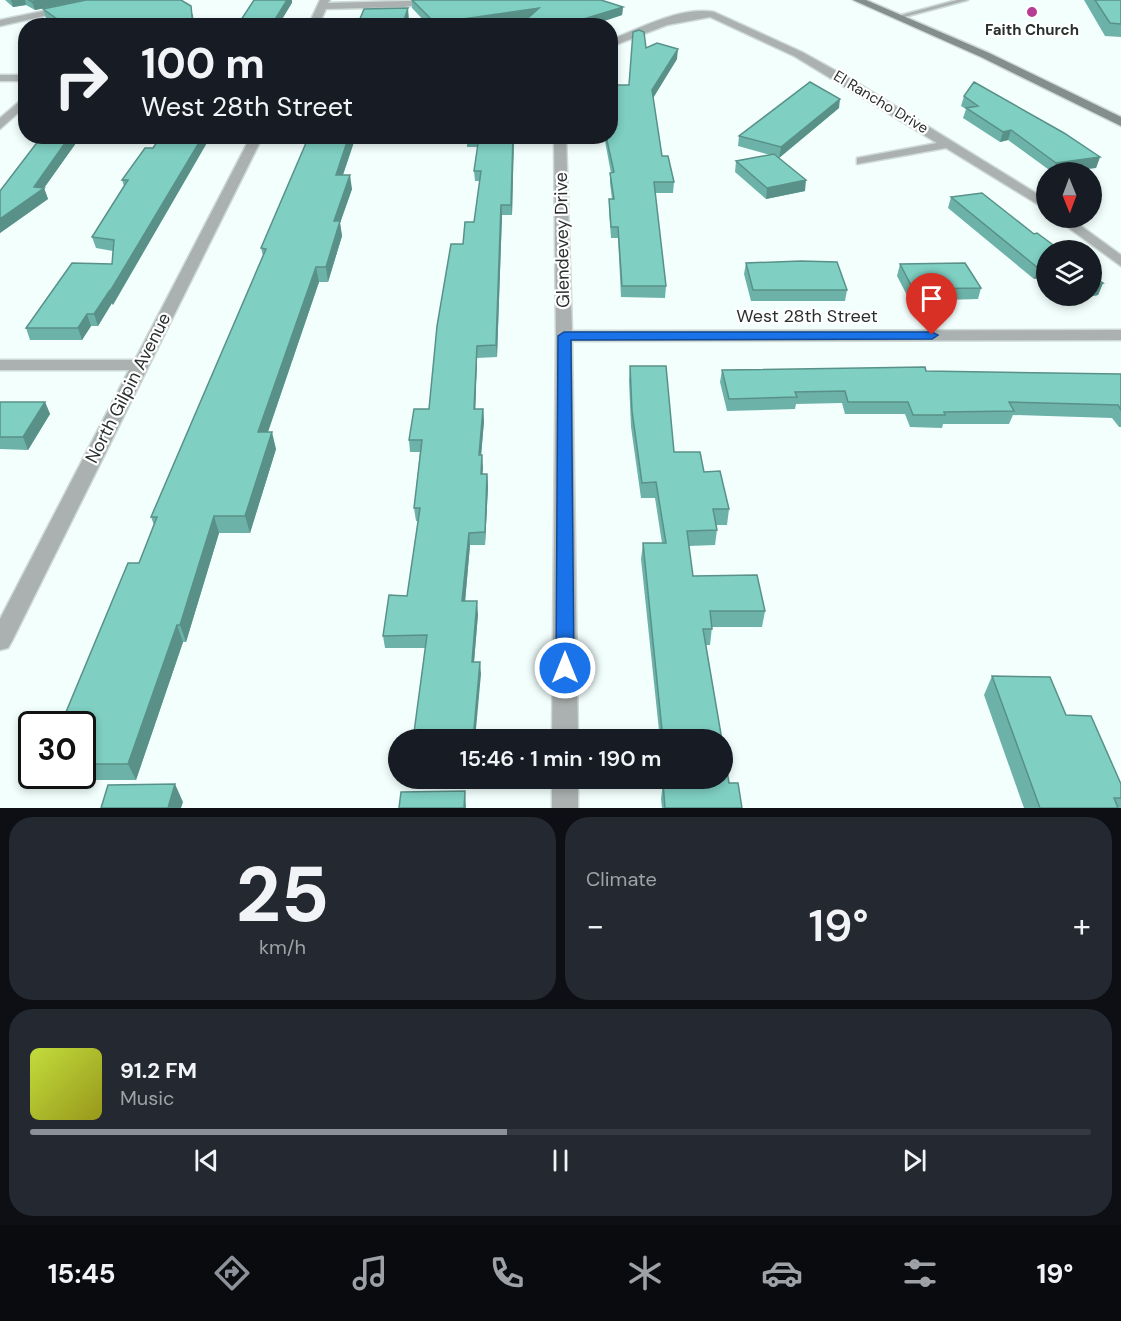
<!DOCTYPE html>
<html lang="en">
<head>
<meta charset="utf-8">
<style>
	:root { --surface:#171b24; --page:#242831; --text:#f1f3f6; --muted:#9ea1a6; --line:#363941; --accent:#8c9099 }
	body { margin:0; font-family:"DM Sans",sans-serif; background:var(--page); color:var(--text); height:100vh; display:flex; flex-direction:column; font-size:22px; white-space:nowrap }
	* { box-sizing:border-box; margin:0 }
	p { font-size:20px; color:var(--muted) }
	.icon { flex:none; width:33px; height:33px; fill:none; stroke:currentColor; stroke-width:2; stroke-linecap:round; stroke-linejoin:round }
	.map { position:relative; height:808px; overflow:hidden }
	.panel { display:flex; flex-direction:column; gap:9px; padding:9px; background:#0d0f14; flex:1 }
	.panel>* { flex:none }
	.guide { position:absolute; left:18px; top:18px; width:600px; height:126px; border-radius:24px; box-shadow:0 3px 9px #0003; background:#171b24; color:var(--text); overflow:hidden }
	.needle { width:39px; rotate:179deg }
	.fabs { position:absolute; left:1036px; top:162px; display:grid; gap:12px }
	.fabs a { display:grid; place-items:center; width:66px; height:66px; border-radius:50%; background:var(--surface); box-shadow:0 3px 9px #0003; font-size:30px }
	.speed { position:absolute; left:18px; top:711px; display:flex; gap:12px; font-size:30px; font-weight:700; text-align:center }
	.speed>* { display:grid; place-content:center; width:78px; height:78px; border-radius:50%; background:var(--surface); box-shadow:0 3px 9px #0003; line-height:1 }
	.speed .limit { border:3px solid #111; border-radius:9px; background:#fff; color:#111 }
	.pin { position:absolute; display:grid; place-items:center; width:51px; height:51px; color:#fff; margin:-62px -26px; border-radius:50% 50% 50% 0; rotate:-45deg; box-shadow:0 0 6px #0007 }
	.pin .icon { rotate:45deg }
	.me { position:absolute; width:66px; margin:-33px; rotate:0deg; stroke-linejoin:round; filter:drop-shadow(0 0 4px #0008) }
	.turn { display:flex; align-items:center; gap:21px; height:126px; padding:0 24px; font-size:27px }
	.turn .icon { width:78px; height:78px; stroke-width:2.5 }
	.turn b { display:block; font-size:42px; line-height:51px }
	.big { font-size:45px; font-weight:600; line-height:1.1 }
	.panel .card { flex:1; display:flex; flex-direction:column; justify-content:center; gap:9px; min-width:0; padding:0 21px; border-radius:24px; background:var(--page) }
	.panel .dial { align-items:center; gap:0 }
	.dial b { font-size:78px; line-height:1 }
	.song { display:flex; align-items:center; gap:18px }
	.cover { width:72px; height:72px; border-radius:9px; background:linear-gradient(135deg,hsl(70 70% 55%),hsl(60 70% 35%)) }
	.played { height:6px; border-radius:3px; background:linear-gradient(90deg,var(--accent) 45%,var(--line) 45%) }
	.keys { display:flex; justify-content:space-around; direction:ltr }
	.heat { display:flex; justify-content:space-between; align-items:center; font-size:33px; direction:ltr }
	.panel .tiles { flex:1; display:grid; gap:9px; grid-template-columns:1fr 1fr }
	.card:last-child { grid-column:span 2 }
	.trip { position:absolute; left:388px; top:729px; width:345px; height:60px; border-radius:30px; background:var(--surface); box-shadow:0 3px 9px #0003; font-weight:600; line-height:60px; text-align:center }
	.tab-bar { display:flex; height:96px; justify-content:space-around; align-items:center; background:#090b0e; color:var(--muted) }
	.tab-bar .icon { width:42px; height:42px }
	.tab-bar .on { color:var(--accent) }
	.tab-bar b { font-size:27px; color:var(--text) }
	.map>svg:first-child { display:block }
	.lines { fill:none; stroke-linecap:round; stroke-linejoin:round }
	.lane-casing { stroke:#cedad8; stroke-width:3 }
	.street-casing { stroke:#cedad8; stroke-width:3 }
	.secondary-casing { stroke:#cedad8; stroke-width:3 }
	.lane { fill:#abb1b0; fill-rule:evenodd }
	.street { fill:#abb1b0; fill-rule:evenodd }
	.secondary { fill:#848e8c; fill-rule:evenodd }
	.wall { fill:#6db2a8 }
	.shaded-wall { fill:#599188 }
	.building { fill:#7fcfc3; stroke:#599188; stroke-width:1.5 }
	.route { fill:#1a73e8; stroke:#114b97; stroke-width:1.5 }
	.poi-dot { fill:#b53e94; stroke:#fff; stroke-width:2 }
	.labels { text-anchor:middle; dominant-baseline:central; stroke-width:4.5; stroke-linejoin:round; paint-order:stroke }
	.far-poi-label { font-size:15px; font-weight:bold; fill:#2a302e; stroke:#fff }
	.far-street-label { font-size:15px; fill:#2a302e; stroke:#fff }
	.street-label { font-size:18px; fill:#2a302e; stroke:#fff }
</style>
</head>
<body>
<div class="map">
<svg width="1121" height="808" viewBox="0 0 1121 808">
	<rect width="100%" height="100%" fill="#f2fffd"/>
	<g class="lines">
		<defs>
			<path id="lane" d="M957,0H968L897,19L894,17Z"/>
			<path id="street" d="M96,0H115L0,26V20Z
				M320,0H330L328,3L444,0L405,7L326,9L318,26H308Z
				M714,12L802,52L856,82L1047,200V210L946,148L857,164V158L937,143L794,56L710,17L667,25L610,47V40C641,28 681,6 714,12Z
				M0,75H26V81H0Z
				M26,96V106L0,129V118Z
				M251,136H263L12,641L8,648L0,650V619L129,370H0V360H135Z
				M554,136H566L572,331L1121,330V340L572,341L578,740H552L556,336Z
				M1055,218H1070L1121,255V266Z
				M552,778H578V808H552Z"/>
			<path id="secondary" d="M853,0H866L989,53L1121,117V126L981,57Z"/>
		</defs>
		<use href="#lane" class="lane-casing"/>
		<use href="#street" class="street-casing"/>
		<use href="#secondary" class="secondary-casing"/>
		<use href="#lane" class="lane"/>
		<use href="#street" class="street"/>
		<use href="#secondary" class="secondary"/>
	</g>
	<path class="wall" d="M5,0H85L35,10L26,5L13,7Z
		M412,0L623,7L622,15L589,26H519L528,18L476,26H429L412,8Z
		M1084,0H1121V37L1105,36Z
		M43,9L193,14L194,26H57L46,18Z
		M646,48L677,59L653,97L662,156L674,182L673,193H655L666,286L665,298L621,297L618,238H611L609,210V199H612L610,183V173H611L604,136H610L629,85Z
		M964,96L1100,157L1096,168L1052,172L1008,140L1000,142L963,118L966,109L961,106Z
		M839,108L779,158L777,157L805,191L766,199L735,172L736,161L770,155L738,146L739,136Z
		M42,136H110L105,143H76L44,188L48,199L0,233V191Z
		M356,136L343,175L352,189L340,223L342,236L328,282H319L268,432L276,449L250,533H219L186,642H183L136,780H54L52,776H82V724L139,563L154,525L151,517L263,256L261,248Z
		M467,136H514L512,215H502L497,357L477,358L475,409H483L484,421L481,455H482V474H487L488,487L485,545H470L465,601L478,614L474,662L481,674L425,648H385L383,636L407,596L418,521H416L414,508L420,452H410L409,440L429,409L463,244L474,222L480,181H475L474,171L478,147H467Z
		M153,148L113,305L112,303L98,326H91L82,340H30L26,328L112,264L113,251L96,248L92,237L124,186L122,180Z
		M951,197L1047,250V285L1038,278L1034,279L948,208Z
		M746,263L847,290L845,301H751L744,274Z
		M900,264L981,288L978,299L910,301L897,276Z
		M1103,283L1098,295L1066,301L1059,296H1092Z
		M630,366L674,452L704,472L729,509L727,525H716L717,530L715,545L689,546L693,576L765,611L762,627H712L710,645H706L722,740H660L641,559L643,543H662L655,498H641L631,427L629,381Z
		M722,370L926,371L1121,374V427H1119L1112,418L1013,415L1009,424H943L942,428L910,427L905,414H845L842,403L796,404L795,409L727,411L720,382Z
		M0,402H45L50,414L28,450L0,449Z
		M992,676L1066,715L1121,784V808H1024L984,695Z
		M664,778H723L729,783L742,808H662L661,799L663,783H664Z"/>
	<path class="shaded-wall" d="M11,0H25L26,5L13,7Z
		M42,0H85L35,10L32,2Z
		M286,0H292V3L278,26H271Z
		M623,7L622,15L589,26H561Z
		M408,8L409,20L407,26H402Z
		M539,8V16L476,26H435V23Z
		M678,49L677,59L652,100V90Z
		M840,99L839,108L779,158L781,147Z
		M1011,130L1008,140L1000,142L1003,132Z
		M70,136H74L76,143L44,188L48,199L0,233V219L34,187Z
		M103,136H110L105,143Z
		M203,136H211L113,305L112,303L98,326L94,314Z
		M349,136H356L338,189L336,175Z
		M513,136H514L512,215L511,205Z
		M1100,157L1096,168L1053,172L1056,163Z
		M350,175L352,189L340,223L342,236L328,282L326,267L334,221Z
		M806,180L805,191L766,199L767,188Z
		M501,205L502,215L497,357L496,345Z
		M316,267L319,282L262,449L258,432Z
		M1042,267L1038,278L1034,279L1038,268Z
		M1103,283L1098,295L1066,301L1068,296H1092V285Z
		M87,314L91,326L82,340L78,328Z
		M477,346V358L475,421L474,409Z
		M45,402L50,414L28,450L23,437Z
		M483,409L484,421L480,468L479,455Z
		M272,432L276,449L250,533L245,516Z
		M482,455L483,468L482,487L481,474Z
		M487,474L488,487L485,545V532Z
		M214,516L219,533L186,642L180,625Z
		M469,533L470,545L464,614L462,601Z
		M477,601L478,614L473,674L472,662Z
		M177,625L183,642L136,780L128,764Z
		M480,662L481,674L475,740H473Z
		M175,784L183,802L181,808H168Z
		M465,791L466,808H464Z"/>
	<path class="building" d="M29,0H42L32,2Z
		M86,0H181L191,6L193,26H67L43,9Z
		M254,0H287L271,26H237Z
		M412,0H601L623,7L561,26H519L539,8L435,23Z
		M1095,0H1121V24L1110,23Z
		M408,8L402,26H357L364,9Z
		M639,30L644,32L646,48L657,43L678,49L652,90L662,156H668L674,182H654L666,286H622L618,227H611L609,199H614L610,173L614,172L606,136H610V85H629L633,32Z
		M810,82L840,99L781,147L739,136Z
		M974,82L1064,133L1100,157L1056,163L1011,130L1003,132L966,108L978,106L964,96Z
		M42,136H70L34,187L44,188L0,219V191Z
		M161,136H203L109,293L110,290L94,314H87L78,328H26L72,263L112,264L114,240L92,237L128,180H122L145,148H153Z
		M309,136H349L336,175H350L334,221H340L326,267H316L258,432H272L245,516H214L180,625H177L128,764H82V724H61L128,563H139L157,517H151L266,249L261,248Z
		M467,136H513L511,205H501L496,345L477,346L474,409H483L479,455H482L481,474H487L485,532L469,533L462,601H477L472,662H480L473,740H413L427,635L383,636L389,595L407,596L420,508H414L422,440H409L414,409H429L437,326L451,244H463L465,222H474L481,171H474L479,137Z
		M774,154L806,180L767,188L736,161Z
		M982,193L1034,234L1037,233L1060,250H1047V271L1042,267L1038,268L951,197Z
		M801,261L837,262L847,290H753L746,263Z
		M965,263L981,288L913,289L900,264Z
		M1092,275L1103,283L1092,285Z
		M630,366H666L674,452H700L704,472L720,471L729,509H713L717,530L687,531L693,576L757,575L765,611H710L712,629H703L722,740H663L643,543H666L656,482L642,483L632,411Z
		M925,367L926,371L1121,374V410L1118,405L1009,402L1014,411L944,412L945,415H913L908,402H848L845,391L795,392L797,397L729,399L722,370Z
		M0,402H45L23,437H0Z
		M992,676L1050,677L1066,715L1091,716L1121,784V798H1114L1118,808H1040Z
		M723,745L729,783H738L742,808H665L663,783H668L667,778H723Z
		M175,784L168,808H101L108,785Z
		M465,791L464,808H399L401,792Z"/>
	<path class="route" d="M564,332H932L938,335L932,339L571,340L574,668L571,674L565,676L558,674L556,668L558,336Z"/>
	<circle class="poi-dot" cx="1032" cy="12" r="6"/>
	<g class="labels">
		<g class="far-poi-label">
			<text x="1032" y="30">Faith Church</text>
		</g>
		<g class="far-street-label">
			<text transform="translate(881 102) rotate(31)">El Rancho Drive</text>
		</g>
		<g class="street-label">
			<text transform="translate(562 240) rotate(-91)">Glendevey Drive</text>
			<text x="807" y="316">West 28th Street</text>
			<text transform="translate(128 388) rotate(-63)">North Gilpin Avenue</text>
		</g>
	</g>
</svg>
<div class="fabs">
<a><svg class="needle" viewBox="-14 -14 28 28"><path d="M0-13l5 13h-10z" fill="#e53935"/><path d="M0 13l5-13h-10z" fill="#9ea1a6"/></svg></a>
<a><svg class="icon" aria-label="layers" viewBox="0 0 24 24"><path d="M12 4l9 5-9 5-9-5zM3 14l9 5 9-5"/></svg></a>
</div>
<div class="speed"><div class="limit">30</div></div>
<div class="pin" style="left:932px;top:335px;background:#d93025"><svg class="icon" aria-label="arrive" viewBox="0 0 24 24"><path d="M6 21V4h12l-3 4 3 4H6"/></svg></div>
<svg class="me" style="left:565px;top:668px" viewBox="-20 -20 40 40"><circle r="17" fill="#1a73e8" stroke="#fff" stroke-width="3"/><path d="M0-11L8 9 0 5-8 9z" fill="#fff"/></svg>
<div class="trip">15:46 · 1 min · 190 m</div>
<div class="guide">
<div class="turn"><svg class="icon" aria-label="right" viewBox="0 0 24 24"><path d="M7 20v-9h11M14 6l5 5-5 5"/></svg><div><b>100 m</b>West 28th Street</div></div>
</div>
</div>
<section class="panel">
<div class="tiles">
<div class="card dial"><b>25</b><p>km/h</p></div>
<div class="card"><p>Climate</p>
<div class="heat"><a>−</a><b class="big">19°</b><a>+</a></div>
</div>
<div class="card">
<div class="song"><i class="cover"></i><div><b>91.2 FM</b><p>Music</p></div></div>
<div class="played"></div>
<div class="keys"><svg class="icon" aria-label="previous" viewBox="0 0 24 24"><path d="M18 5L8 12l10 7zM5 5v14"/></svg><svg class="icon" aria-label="pause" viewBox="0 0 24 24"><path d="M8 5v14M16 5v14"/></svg><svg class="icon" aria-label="next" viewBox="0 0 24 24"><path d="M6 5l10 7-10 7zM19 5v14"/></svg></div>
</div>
</div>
</section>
<nav class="tab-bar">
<b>15:45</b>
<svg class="icon on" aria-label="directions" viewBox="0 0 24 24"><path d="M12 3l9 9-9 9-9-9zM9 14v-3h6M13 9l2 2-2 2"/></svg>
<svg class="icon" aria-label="music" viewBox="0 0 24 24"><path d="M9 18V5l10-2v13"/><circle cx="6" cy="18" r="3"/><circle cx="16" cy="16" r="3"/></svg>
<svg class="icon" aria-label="phone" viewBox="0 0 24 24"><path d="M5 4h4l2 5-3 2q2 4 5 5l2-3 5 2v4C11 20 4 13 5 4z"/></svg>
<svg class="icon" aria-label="climate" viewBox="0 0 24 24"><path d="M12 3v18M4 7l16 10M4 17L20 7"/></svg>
<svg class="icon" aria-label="car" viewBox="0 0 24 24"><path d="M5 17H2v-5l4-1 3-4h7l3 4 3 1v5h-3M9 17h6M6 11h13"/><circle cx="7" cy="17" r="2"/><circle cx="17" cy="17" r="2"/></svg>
<svg class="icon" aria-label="filters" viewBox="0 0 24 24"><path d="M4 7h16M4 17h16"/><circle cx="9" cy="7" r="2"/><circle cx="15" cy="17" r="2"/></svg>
<b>19°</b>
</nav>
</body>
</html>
